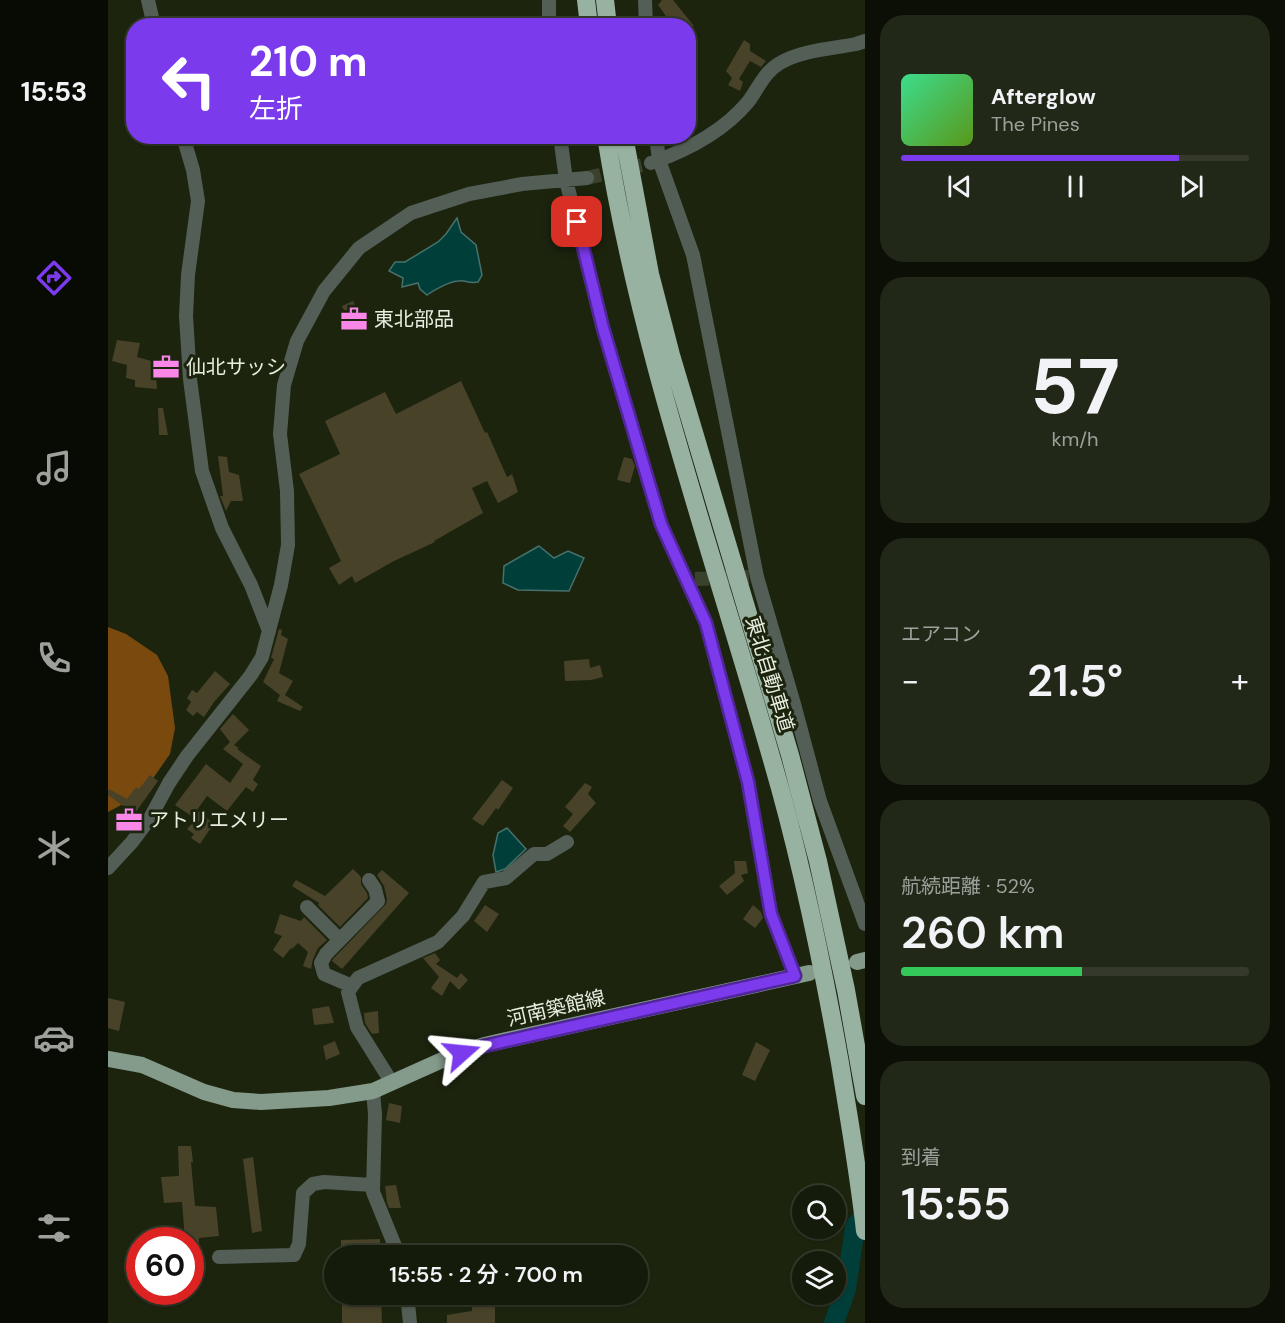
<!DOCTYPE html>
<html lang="ja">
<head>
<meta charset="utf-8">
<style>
	:root { --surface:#151b0a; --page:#222818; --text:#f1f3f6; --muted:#9da19c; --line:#34392b; --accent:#7c3aed }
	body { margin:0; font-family:"DM Sans","Noto Sans JP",sans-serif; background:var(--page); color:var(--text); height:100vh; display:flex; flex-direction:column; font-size:22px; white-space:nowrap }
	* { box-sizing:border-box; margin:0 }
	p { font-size:20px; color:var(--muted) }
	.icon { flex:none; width:33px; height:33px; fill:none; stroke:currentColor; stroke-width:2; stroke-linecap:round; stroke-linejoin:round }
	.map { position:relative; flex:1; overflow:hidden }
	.panel { display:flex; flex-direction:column; gap:15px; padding:15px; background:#0c0f06; width:420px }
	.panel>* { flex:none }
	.top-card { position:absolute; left:18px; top:18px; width:570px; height:126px; border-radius:24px; box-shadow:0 2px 4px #0004,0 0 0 2px var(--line); background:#7c3aed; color:#fff; overflow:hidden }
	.buttons { position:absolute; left:684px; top:1185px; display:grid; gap:12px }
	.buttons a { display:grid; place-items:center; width:54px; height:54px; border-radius:50%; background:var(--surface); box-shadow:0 2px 4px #0004,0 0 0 2px var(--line); font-size:30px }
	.speed { position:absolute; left:18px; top:1227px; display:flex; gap:12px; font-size:30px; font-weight:700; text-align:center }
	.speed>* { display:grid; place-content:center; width:78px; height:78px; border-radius:50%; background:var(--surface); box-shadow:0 2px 4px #0004,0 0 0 2px var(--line); line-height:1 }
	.speed .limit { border:9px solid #d22; background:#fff; color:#111 }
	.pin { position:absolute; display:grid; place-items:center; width:51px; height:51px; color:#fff; margin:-26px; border-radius:12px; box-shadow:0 3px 9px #0006 }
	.me { position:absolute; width:66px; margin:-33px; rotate:72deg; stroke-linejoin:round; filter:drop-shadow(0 0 4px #0008) }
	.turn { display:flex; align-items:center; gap:21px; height:126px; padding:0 24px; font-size:27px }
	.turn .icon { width:78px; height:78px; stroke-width:2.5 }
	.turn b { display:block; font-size:42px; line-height:51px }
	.big { font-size:45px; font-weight:600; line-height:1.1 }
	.panel .tile { flex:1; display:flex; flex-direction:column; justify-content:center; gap:9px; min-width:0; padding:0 21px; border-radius:24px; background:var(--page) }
	.panel .dial { align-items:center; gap:0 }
	.dial b { font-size:78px; line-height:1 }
	.song { display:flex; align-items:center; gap:18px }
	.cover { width:72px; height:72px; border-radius:9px; background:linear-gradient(135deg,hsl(150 70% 55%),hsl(90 70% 35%)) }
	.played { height:6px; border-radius:3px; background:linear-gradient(90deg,var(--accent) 80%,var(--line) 80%) }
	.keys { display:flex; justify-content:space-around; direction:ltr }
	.heat { display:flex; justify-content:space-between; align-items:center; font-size:33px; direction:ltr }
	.charge { height:9px; border-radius:4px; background:linear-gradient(90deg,#34c759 52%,var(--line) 0) }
	.trip { position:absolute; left:216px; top:1245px; width:324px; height:60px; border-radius:30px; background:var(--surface); box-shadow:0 2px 4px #0004,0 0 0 2px var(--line); font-weight:600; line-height:60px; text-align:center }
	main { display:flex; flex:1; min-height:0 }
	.tab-bar { display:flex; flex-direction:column; width:108px; justify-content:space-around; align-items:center; background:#080b04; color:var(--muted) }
	.tab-bar .icon { width:42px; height:42px }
	.tab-bar .current { color:var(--accent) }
	.tab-bar b { font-size:27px; color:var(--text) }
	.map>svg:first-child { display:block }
	.forest { fill:#7a490d }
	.water { fill:#003e3a; stroke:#45726c; stroke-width:1.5 }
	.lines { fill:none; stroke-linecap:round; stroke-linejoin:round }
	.river { stroke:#003e3a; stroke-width:20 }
	.building { fill:#484229 }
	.minor-tunnel { stroke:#3a422d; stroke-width:14; stroke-dasharray:14 7; stroke-linecap:butt }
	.minor { stroke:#535e56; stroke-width:14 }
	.major { stroke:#849a8b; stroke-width:16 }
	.highway { stroke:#97b2a0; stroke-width:18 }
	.route-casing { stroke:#51269a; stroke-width:15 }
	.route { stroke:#7c3aed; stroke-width:10 }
	.labels { text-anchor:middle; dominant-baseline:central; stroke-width:6; stroke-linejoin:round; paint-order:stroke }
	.poi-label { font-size:20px; fill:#e7eddf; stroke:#1c240e; text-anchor:start }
	.street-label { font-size:20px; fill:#e7eddf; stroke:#1c240e }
</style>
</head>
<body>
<main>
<nav class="tab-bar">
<b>15:53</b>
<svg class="icon current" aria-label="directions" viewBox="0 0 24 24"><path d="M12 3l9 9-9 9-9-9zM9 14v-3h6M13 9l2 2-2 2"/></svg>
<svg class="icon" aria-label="music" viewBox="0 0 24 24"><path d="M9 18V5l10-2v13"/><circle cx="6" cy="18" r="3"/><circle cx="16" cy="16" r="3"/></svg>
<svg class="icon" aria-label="phone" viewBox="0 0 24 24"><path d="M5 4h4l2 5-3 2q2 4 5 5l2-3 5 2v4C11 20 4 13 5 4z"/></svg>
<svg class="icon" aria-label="climate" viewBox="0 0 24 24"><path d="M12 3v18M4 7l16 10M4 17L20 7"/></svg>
<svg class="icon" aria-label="car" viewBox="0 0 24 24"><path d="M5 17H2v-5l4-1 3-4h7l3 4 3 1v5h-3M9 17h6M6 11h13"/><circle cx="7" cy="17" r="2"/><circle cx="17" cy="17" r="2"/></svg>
<svg class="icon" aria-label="filters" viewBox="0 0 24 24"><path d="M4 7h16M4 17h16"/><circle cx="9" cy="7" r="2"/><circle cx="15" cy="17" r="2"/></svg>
</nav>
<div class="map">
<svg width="757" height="1323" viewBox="0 0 757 1323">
	<rect width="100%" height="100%" fill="#1c240e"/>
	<path class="forest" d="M0,627L18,634L49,655L60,676L67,728L62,754L34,794L0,812Z"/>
	<path class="water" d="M349,218L353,232L368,245L374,275L370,282C360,284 359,280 351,281C342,281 326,290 319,295L312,289L310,283L294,287L295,278L281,271L287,262H297L330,242L338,234Z
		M431,546L446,558L460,551L476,558L461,591L410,590L395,583L396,566Z
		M399,828L418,849L397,869L388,872L385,855L390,833Z"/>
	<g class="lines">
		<path class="river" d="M726,1323L738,1289L747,1227L757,1214"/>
	</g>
	<path class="building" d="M554,0H565L586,26H565L550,5Z
		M636,40L642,44V51L658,61L653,67L642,61L631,79L635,82L632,91L620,85L624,78L618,71Z
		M245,301L257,325L245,330L234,306Z
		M9,340L32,343L29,357L47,362L49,389L27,387V380L18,378L19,365L4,361Z
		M353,381L377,433L379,432L399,477L404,474L410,492L390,503L379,481L364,488L375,513L326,541L327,542L286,561L247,583L244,576L231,585L221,568L233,561L191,474L232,454L217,421L277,392L288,414Z
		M50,408H55L60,435H51Z
		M110,456L119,457L121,472L131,475L135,501H123L118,511L112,496H115Z
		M516,457L524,459L527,466L522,483L509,480Z
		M171,629L174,630L173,635L180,639L171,673L185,681L177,695L195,707L192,711L169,701L172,695L155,682L166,659L163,658Z
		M481,659L482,668L492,665L495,677L483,680L457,681L456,661Z
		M107,671L122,684L106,702L96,717L89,712L85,716L78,710L83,702L79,698L84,690L89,693Z
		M125,714L141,730L126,745L131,748L129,749L153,766L145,780L150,784L145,792L138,787L119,811L99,796L89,810L107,825L103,830L102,829L92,844L83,838L86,834L79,829L88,819L67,805L98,764L122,783L135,764L115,749L122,742L112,729Z
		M42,775L50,781L25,816L28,819L18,832L6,825L19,809L0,795V792L1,789L19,799L28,787L31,789Z
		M394,780L405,788L390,810L388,808L375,826L364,819Z
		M477,783L484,787L480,794L488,803L462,832L455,826L465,814L457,807Z
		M626,861H638L640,873L633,875L636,881L619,895L611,886L627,873Z
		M245,869L253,877V884L259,893L260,898L232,927L210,905L211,903L184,886L188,880L217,896Z
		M274,870L301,893L234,969L224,961L225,959L278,904L279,899L276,886L269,875Z
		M377,905L391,914L379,932L366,921Z
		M645,905L653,912L655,918L647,928L635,919Z
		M172,914L193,921L196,917L219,940L210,948L205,959L203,969L195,966L200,952L190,943L184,949L183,948L175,958L165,950L174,936L166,933Z
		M327,953L332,960L328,964L349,978L353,973L360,980L351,990L342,981L334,996L323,988L331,977L315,958Z
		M0,998L17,1002L11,1031L0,1028Z
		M221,1006L226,1023L206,1025L204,1009Z
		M270,1011L271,1033L264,1034L257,1023L256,1013Z
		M227,1041L232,1054L218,1060L215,1046Z
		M648,1042L662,1050L647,1081L634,1075Z
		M281,1103L294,1106L292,1123L278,1120Z
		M70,1146H83L85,1162H83L87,1206L108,1207L111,1236L91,1238V1244L82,1245V1240H77L74,1202L56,1203L53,1177L71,1176Z
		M145,1157L154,1231L144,1233L135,1159Z
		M288,1185L293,1208H281L279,1203L277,1186Z
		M272,1239V1256H233V1240Z
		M234,1294H273L274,1323H234Z
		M387,1306V1323H339V1315L364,1311V1307Z"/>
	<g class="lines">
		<path class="minor-tunnel" d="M479,178L543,163
			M587,579L641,577"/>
		<path class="minor" d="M40,0L46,26
			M537,0L538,26
			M441,26V0
			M75,136L85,170L90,201L80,275L78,316L82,379L94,471L114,528L143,585L161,631
			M452,136L458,180L495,328L553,524L598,623L640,782L663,914L687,976
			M548,136L551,160L585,255L649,577L686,704L712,801L757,924
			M543,163C580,150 615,132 640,102C650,89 656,72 672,63C694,50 723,49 748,44L757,41
			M0,868L24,842L42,818L61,783L79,756L143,675L154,657L173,585L180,545L179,491L172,434L176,385L189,341L216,291L251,248L303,213L361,194L414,184L479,178
			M199,907L232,940
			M244,986L216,974L213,963L218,954L270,901L267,889L261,880
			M284,1083L249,1027L240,992L250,978L330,942L355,916L376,882L398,878L426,854H439L459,842
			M265,1091L267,1114L265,1192L291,1256
			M111,1257L186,1255L191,1244L195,1193L205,1184L216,1182L264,1185
			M299,1294L302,1323"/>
		<path class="major" d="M749,962L757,960
			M0,1059L34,1065L96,1092L125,1100L153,1102L221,1098L265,1091L332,1061L376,1045L701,973"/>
		<path class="highway" d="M478,0L481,26
			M497,0L500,26
			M498,136C532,350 605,553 664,760C693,859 714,961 732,1063C741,1119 751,1175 757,1231
			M516,136L542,274L563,355L682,755L710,861L738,990L757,1096"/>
	</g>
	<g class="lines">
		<defs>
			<path id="route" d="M354,1053L376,1046L687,976L663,914L640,782L598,623L553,524L495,328L469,222"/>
		</defs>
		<use href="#route" class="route-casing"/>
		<use href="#route" class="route"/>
	</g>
	<defs>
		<symbol id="office-bare" viewBox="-9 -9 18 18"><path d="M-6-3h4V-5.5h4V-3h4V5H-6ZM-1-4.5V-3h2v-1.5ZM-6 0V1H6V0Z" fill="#f987e8" stroke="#1c240e" stroke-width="2.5" paint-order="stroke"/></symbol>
	</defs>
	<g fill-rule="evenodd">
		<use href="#office-bare" x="227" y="300" width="38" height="38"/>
		<use href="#office-bare" x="39" y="348" width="38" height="38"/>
		<use href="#office-bare" x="2" y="801" width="38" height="38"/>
	</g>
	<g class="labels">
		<g class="poi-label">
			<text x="266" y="319">東北部品</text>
			<text x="78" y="367">仙北サッシ</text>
			<text x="41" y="820">アトリエメリー</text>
		</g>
		<g class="street-label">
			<text transform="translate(662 674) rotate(73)">東北自動車道</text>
			<text transform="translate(448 1008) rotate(-13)">河南築館線</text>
		</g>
	</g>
</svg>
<div class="buttons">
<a><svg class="icon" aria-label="search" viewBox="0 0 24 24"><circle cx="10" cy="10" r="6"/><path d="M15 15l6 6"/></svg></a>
<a><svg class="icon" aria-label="layers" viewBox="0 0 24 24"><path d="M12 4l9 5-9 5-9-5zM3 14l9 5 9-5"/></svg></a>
</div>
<div class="speed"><div class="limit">60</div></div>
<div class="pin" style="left:469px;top:222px;background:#d93025"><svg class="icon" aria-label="arrive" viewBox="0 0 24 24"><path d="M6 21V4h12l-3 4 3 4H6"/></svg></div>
<svg class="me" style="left:354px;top:1053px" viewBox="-20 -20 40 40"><path d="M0-17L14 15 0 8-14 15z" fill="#7c3aed" stroke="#fff" stroke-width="4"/></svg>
<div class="trip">15:55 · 2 分 · 700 m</div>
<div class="top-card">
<div class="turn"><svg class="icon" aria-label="left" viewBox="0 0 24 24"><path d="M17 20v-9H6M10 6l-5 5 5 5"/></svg><div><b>210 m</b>左折</div></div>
</div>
</div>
<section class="panel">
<div class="tile">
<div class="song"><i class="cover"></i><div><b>Afterglow</b><p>The Pines</p></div></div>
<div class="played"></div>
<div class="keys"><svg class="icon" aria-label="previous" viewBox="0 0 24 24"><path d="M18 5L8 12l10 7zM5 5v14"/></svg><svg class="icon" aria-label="pause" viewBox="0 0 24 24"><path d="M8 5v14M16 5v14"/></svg><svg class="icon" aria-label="next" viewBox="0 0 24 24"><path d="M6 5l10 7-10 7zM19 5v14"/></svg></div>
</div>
<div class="tile dial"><b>57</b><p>km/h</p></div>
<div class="tile"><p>エアコン</p>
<div class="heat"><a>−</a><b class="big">21.5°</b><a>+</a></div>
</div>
<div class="tile"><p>航続距離 · 52%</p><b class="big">260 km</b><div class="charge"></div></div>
<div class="tile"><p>到着</p><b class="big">15:55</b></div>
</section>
</main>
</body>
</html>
